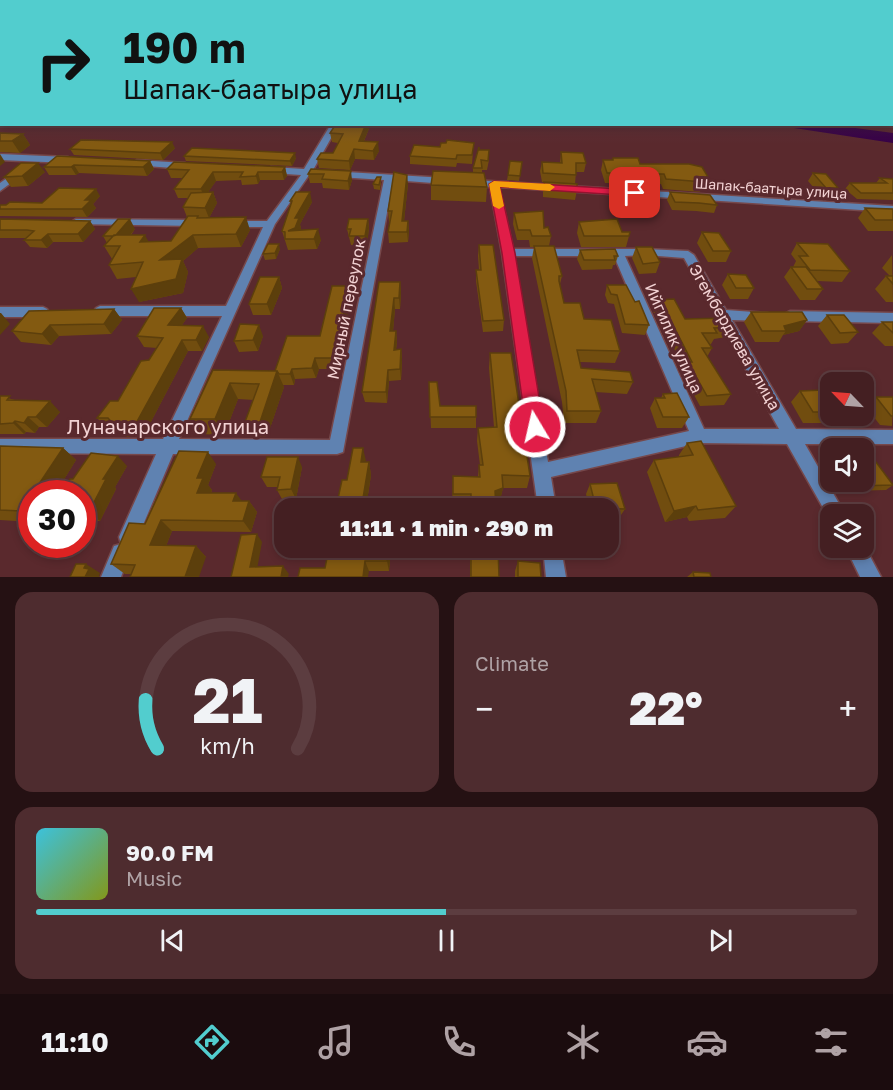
<!DOCTYPE html>
<html lang="en">
<head>
<meta charset="utf-8">
<style>
	:root { --surface:#441f22; --page:#4e2c2f; --text:#f1f3f6; --muted:#afa2a5; --line:#5c3d40; --accent:#52cdce }
	body { margin:0; font-family:"Golos Text",sans-serif; background:var(--page); color:var(--text); height:100vh; display:flex; flex-direction:column; font-size:22px; white-space:nowrap }
	* { box-sizing:border-box; margin:0 }
	p { font-size:20px; color:var(--muted) }
	.icon { flex:none; width:33px; height:33px; fill:none; stroke:currentColor; stroke-width:2; stroke-linecap:round; stroke-linejoin:round }
	.map { position:relative; height:577px; overflow:hidden }
	.drawer { display:flex; flex-direction:column; gap:15px; padding:15px; background:#251113; flex:1 }
	.drawer>* { flex:none }
	.hud { position:absolute; left:0px; top:0px; width:894px; height:126px; box-shadow:0 3px 9px #0003,0 0 0 2px var(--line); background:#52cdce; color:#111; overflow:hidden }
	.needle { width:39px; rotate:295deg }
	.controls { position:absolute; left:820px; top:372px; display:grid; gap:12px }
	.controls a { display:grid; place-items:center; width:54px; height:54px; border-radius:12px; background:var(--surface); box-shadow:0 3px 9px #0003,0 0 0 2px var(--line); font-size:30px }
	.speed { position:absolute; left:18px; top:480px; display:flex; gap:12px; font-size:30px; font-weight:700; text-align:center }
	.speed>* { display:grid; place-content:center; width:78px; height:78px; border-radius:50%; background:var(--surface); box-shadow:0 3px 9px #0003,0 0 0 2px var(--line); line-height:1 }
	.speed .limit { border:9px solid #d22; background:#fff; color:#111 }
	.pin { position:absolute; display:grid; place-items:center; width:51px; height:51px; color:#fff; margin:-26px; border-radius:12px; box-shadow:0 3px 9px #0006 }
	.me { position:absolute; width:66px; margin:-33px; rotate:351deg; stroke-linejoin:round; filter:drop-shadow(0 0 4px #0008) }
	.turn { display:flex; align-items:center; gap:21px; height:126px; padding:0 24px; font-size:27px }
	.turn .icon { width:78px; height:78px; stroke-width:2.5 }
	.turn b { display:block; font-size:42px; line-height:51px }
	.big { font-size:45px; font-weight:800; line-height:1.1 }
	.drawer .card { flex:1; display:flex; flex-direction:column; justify-content:center; gap:9px; min-width:0; padding:0 21px; border-radius:18px; background:var(--page) }
	.drawer .dial { align-items:center; gap:0 }
	.dial svg { height:156px; overflow:visible; fill:none; stroke:var(--line); stroke-width:7; stroke-linecap:round; text-anchor:middle }
	.dial text { fill:var(--text); stroke:none }
	.song { display:flex; align-items:center; gap:18px }
	.cover { width:72px; height:72px; border-radius:9px; background:linear-gradient(135deg,hsl(190 70% 55%),hsl(70 70% 35%)) }
	.played { height:6px; border-radius:3px; background:linear-gradient(90deg,var(--accent) 50%,var(--line) 50%) }
	.keys { display:flex; justify-content:space-around; direction:ltr }
	.heat { display:flex; justify-content:space-between; align-items:center; font-size:33px; direction:ltr }
	.drawer .tiles { flex:1; display:grid; gap:15px; grid-template-columns:1fr 1fr }
	.card:last-child { grid-column:span 2 }
	.trip { position:absolute; left:274px; top:498px; width:345px; height:60px; border-radius:18px; background:var(--surface); box-shadow:0 3px 9px #0003,0 0 0 2px var(--line); font-weight:800; line-height:60px; text-align:center }
	.tabs { display:flex; height:96px; justify-content:space-around; align-items:center; background:#1b0c0e; color:var(--muted) }
	.tabs .icon { width:42px; height:42px }
	.tabs .active { color:var(--accent) }
	.tabs b { font-size:27px; color:var(--text) }
	.map>svg:first-child { display:block }
	.lines { fill:none; stroke-linecap:round; stroke-linejoin:round }
	.river { fill:#360046; fill-rule:evenodd }
	.street-casing { stroke:#76484b; stroke-width:3 }
	.street { fill:#5f82b1; fill-rule:evenodd }
	.wall { fill:#714d0f }
	.shaded-wall { fill:#5c3f0c }
	.building { fill:#835a11; stroke:#5c3f0c; stroke-width:1.5 }
	.route { fill:#e11d48; stroke:#92132f; stroke-width:1.5 }
	.slow { fill:#f59e0b }
	.labels { text-anchor:middle; dominant-baseline:central; stroke-width:6; stroke-linejoin:round; paint-order:stroke }
	.far-street-label { font-size:14px; fill:#f3d3d4; stroke:#5a292d }
	.street-label { font-size:16px; fill:#f3d3d4; stroke:#5a292d }
	.near-street-label { font-size:20px; fill:#f3d3d4; stroke:#5a292d }
</style>
</head>
<body>
<div class="map">
<svg width="893" height="577" viewBox="0 0 893 577">
	<rect width="100%" height="100%" fill="#5a292d"/>
	<g class="lines">
		<path class="river" d="M0,88L2,89V97L0,96Z
			M787,124H825L893,133V143L794,128Z"/>
		<defs>
			<path id="street" d="M331,124H339L313,170L446,178L451,181L446,184L393,180L343,452L337,454H173L135,544L128,546L121,544L119,537L156,454L0,453V439H163L222,316H100L96,314L94,311L96,308L100,306H226L263,227H232L227,224L232,221H267L301,175L271,173L267,170L271,167L304,169ZM309,175L384,180L330,440L179,439L275,224Z
				M0,154L68,157L72,160L68,163L0,160Z
				M137,160L185,163L189,166L185,169L134,165L133,163Z
				M20,169L23,170V174L0,191V183Z
				M472,180L893,206V212L499,187L513,249H646L688,251L694,255L726,310L768,313L770,316L768,319L764,321L732,320L796,429L893,430V444H805L845,514H831L830,520L787,444L699,443L551,477L556,508H538L502,253L490,187L469,185V181ZM646,255L684,258L779,429H704L625,256ZM514,256H614L689,431L548,462Z
				M76,219L197,220L202,223L197,226L72,224L71,222Z
				M0,307H43L47,309L49,312L47,315L43,317H0Z
				M790,311L893,313V323L790,321L786,319L784,316L786,313Z
				M121,544L128,546L130,553L121,577H101L114,546Z
				M864,545L881,577H860L846,548H864Z
				M543,548H561L566,577H546Z"/>
		</defs>
		<use href="#street" class="street-casing"/>
		<use href="#street" class="street"/>
	</g>
	<path class="wall" d="M336,124H371L364,141L379,151L374,160L355,159L350,170L319,168L317,159L333,153L338,143L332,142L330,133Z
		M0,133L23,134L30,145L20,153L0,152Z
		M175,148L163,160L74,155L70,149Z
		M479,150L489,160L487,170H482V173L487,187L486,202L431,200V185L473,172V168Z
		M473,151L472,164L457,163L456,167L410,164V156Z
		M561,152L586,163L584,172H576L575,184L577,190L575,200L543,197V192L544,182H542L540,171L542,162L560,163Z
		M184,156L296,158L292,166L186,161Z
		M613,158L640,164L708,177L704,187H702L700,192L663,189L661,184H638L637,188L647,195L643,205H635V208L620,207L618,197L621,187H617V183H605L601,170L603,160H613Z
		M150,161L154,169L147,176L79,173L76,175H49L44,167Z
		M522,162L519,181L507,180L508,175Z
		M285,167L287,176L284,180H260L258,184L242,185L241,180L216,181L208,192H213L217,203L209,218L250,230L241,247L198,248L183,261L188,272L183,293L139,302L136,277L117,279L109,265L112,259L104,246L107,243L103,236L135,229L131,235L148,241H171L187,217L183,207L188,198H178L174,189L183,178H171L167,169Z
		M311,169L352,180L349,190L323,188L322,183H310L308,174Z
		M45,172L28,186L11,187L4,177Z
		M813,173L838,188L833,196H821L808,181Z
		M880,178L893,179V200L857,199L845,189L850,183H876Z
		M381,182L380,190L374,189L373,184Z
		M408,184L404,221H408L409,231L408,242L389,243L388,232L390,222H389L388,211Z
		M670,192L717,205L714,213L696,211L672,210L667,200Z
		M100,196L93,204L96,208L87,217L0,216V205L42,203Z
		M290,201L312,202L300,224L301,230L321,240L317,249L288,250L282,231L291,204Z
		M865,208L893,209V231H868L858,218Z
		M514,213L544,228L551,236L549,246L562,276L560,284L564,303L584,319L620,351L615,363L580,362L581,368L633,382L627,394L595,392L601,411L596,423H564L562,402L532,258L534,247H530L529,240H517L513,224Z
		M0,219L90,221L95,229L83,242H53L47,248L30,247L24,240L27,238H0Z
		M368,219L369,228L367,244L351,245L347,229Z
		M579,222L629,236L626,247H581L577,233Z
		M702,232L731,251L726,262H708L697,243Z
		M797,243L850,271L842,282L817,281L823,289L815,300H800L784,277L791,267H793L796,261L791,254Z
		M479,245L504,320L503,331L483,332L476,281V270H479L478,256Z
		M636,247L660,262L656,273L639,274L632,258Z
		M280,249L276,259L265,260L263,254Z
		M580,250L618,256L615,265H613L612,269L582,270L577,259Z
		M892,255L893,302H886L875,289L886,276H890L882,268Z
		M728,274L754,288L748,299H730L722,285Z
		M279,277L282,288L271,315H253L249,304Z
		M379,282H400L401,293L400,309H395L393,331H396L397,342L396,349H401L402,360L401,380L389,381L387,403L365,402L362,392Z
		M607,285L649,325L645,335L622,333L614,304L608,303L605,295Z
		M349,286L351,297L338,369H319L316,378L295,379L294,385H283L284,387L267,437H253L245,422L254,400L238,399L224,435L200,434L190,419L213,370L275,371L320,336Z
		M657,300L685,319L732,327L726,337L714,339L711,344H710L712,348L707,357L731,394L724,405L700,406L682,373L684,369L667,334H663L653,311Z
		M181,308L187,318L182,325L209,337L202,351H188L144,435L124,437L116,428H107L97,418L118,401L149,360L157,348L144,347L137,336Z
		M114,309L122,320L111,334L59,336L51,345L21,342L12,331Z
		M751,312L807,320L799,331L783,335L779,342H755L744,322Z
		M827,315L858,332L848,343L831,344L818,326Z
		M882,322H893V346H885L872,333Z
		M263,336L258,351L239,352L234,341Z
		M490,353L530,476L527,488H503L500,500L495,502L496,508H470V506H452L453,476L478,477L479,465H480L477,441L478,428L494,427L489,368Z
		M429,382L440,406L476,417V428H431Z
		M800,391L831,399V416H838L830,423H803L791,402Z
		M663,394L689,417L682,428H657L650,408L655,398H661Z
		M0,396L60,412L47,427H39L35,433L26,432L24,434H0Z
		M876,397H893L892,426L880,425L866,407Z
		M687,443L736,506L725,518L689,521L687,517L665,522L647,472L654,460L679,457V455Z
		M0,446L63,448L76,460L55,494H32V522L0,520Z
		M366,462H369L371,475L366,508H336L347,480Z
		M216,464L208,485L212,490L211,493L241,501H249L257,512L251,532L172,531L166,546H196L206,557L131,574H125L111,564Z
		M127,466L115,487L116,489L100,521H82V494L73,479Z
		M302,467L296,499H282L277,490L278,487H267L261,477Z
		M843,482H864L893,485L886,490L849,491Z
		M590,484L625,509L619,518H609V508H589L586,494Z
		M391,548L389,571H369L325,568Z
		M470,548H498L499,577H470Z
		M518,561L541,577H515V571Z
		M693,572L711,577H687Z"/>
	<path class="shaded-wall" d="M366,124H371L360,150L359,141Z
		M23,134L30,145L20,153L12,141Z
		M172,142L175,148L163,160L160,153Z
		M378,142L379,151L374,160L373,151Z
		M354,149L355,159L350,170L349,161Z
		M295,153L296,158L292,166L290,161Z
		M0,154L5,162L0,166Z
		M150,161L154,169L147,176L143,167Z
		M38,163L45,172L28,186L22,176Z
		M74,165L79,173L76,175L71,167Z
		M285,167L287,176L284,180L282,172Z
		M351,171L352,180L349,190L348,181Z
		M213,172L216,181L204,198L201,189Z
		M258,172L260,180L258,184L256,176Z
		M407,175L408,184L403,231L402,221Z
		M96,189L100,196L93,204L96,208L87,217L82,209L85,200Z
		M213,192L217,203L209,218L205,208Z
		M310,192L312,202L300,224L301,229L297,239L288,231Z
		M246,217L250,230L241,247L236,234Z
		M130,219L135,229L121,246L115,236Z
		M368,219L369,228L367,244L365,236Z
		M90,221L95,229L83,242L78,234Z
		M408,221L409,231L408,242L407,232Z
		M318,229L321,240L317,249L314,239Z
		M48,234L53,242L47,248L41,240Z
		M145,235L152,248L140,242Z
		M193,235L198,248L183,261L188,272L183,293L139,302L131,289L160,260Z
		M279,244L280,249L276,259L275,253Z
		M279,277L282,288L271,315L267,304Z
		M400,282L401,293L400,309L399,298Z
		M349,286L351,297L338,369L335,358Z
		M394,298L395,309L392,342L390,331Z
		M181,308L187,318L174,336L168,325Z
		M114,309L122,320L111,334L104,324Z
		M0,313H1L10,324L0,335Z
		M807,320L799,331L783,335L786,331L784,326Z
		M50,325L59,336L51,345L42,334Z
		M259,325L263,336L258,351L253,340Z
		M203,326L209,337L202,351L196,340Z
		M396,331L397,342L395,360L394,350Z
		M182,340L188,351L144,435L135,425Z
		M401,349L402,360L401,380L400,369Z
		M315,358L319,369L316,378L312,368Z
		M292,369L295,379L294,385L290,374Z
		M388,370L389,381L387,403L386,392Z
		M277,371L284,387L267,437L260,422Z
		M230,383L238,399L224,435L215,419Z
		M50,401L60,412L47,427L36,417Z
		M28,417L39,427L35,433L24,423Z
		M15,421L26,432L24,434L13,423Z
		M63,448L76,460L55,494H32Z
		M363,448L366,461L361,462Z
		M208,452L216,464L208,485L212,490L206,505L197,493V478Z
		M118,456L127,466L115,487L116,489L100,521L89,512L103,479Z
		M298,457L302,467L296,499L291,489Z
		M369,462L371,475L366,508H365L363,498Z
		M503,488L500,500L493,503L495,491Z
		M236,493L244,504L233,501Z
		M32,495V518L21,511Z
		M354,498L357,508H353Z
		M249,501L257,512L251,532L243,521Z
		M696,506L687,517L665,522L674,511Z
		M161,520L172,531L162,556L150,545Z
		M257,534L262,542L256,575L250,567Z
		M196,546L206,557L199,577H185Z
		M388,548H391L389,571L387,561Z
		M365,561L369,571L368,577H363Z
		M86,564L100,573L99,576L100,577H85L84,568Z
		M283,566L289,574L288,577H281Z"/>
	<path class="building" d="M336,124H366L359,141L378,142L373,151L354,149L349,161L317,159L321,153H333L343,134L330,133Z
		M0,133L23,134L12,141H0Z
		M81,140L172,142L160,153L70,149Z
		M447,140L474,143L472,155H457L456,159L410,156L414,145L440,147L441,143H446Z
		M479,147V150H489L488,161L481,160L482,168H473Z
		M192,148L295,153L290,161L184,156Z
		M561,152L583,153L586,163H576V175L543,173L542,162L562,163Z
		M57,156L150,161L143,167L74,165L71,167H44Z
		M613,158H638L640,164H689L702,167L708,177H701L704,182L666,179L664,174H638L640,178L620,177L619,173H607L603,160H613Z
		M510,161L522,162L520,176L508,175Z
		M174,162L285,167L282,172H258L256,176L240,177L243,172H213L201,189H174L189,170L167,169Z
		M21,163H38L22,176L4,177Z
		M311,169L351,171L348,181L322,179L324,174H308Z
		M433,171L484,173L487,187L431,185Z
		M394,172L407,175L402,221H408L407,232H388L392,211H388Z
		M813,173L826,174L838,188H826Z
		M377,177H381L379,185L373,184Z
		M880,178L893,179V193H861L850,183H887Z
		M544,182L577,184V190L545,187Z
		M621,187L644,188L647,195H638V198L623,197Z
		M59,188L96,189L85,200H91L82,209H0V205H6L10,202L42,203Z
		M213,192L205,208L183,207L191,193Z
		M296,192H310L295,218H299L295,228L288,231L318,229L314,239H285V232L282,231L292,201H290Z
		M670,192L710,195L717,205L699,203L675,202Z
		M865,208L893,209V220H875Z
		M543,211L544,228L548,227L551,236H532L530,230H518L514,213Z
		M188,216H198L197,218L246,217L236,234L193,235L160,260L182,259L176,279L131,289L143,262L109,265L120,246H104L114,235H145L140,242L171,241Z
		M0,219L90,221L78,234H48L41,240H24L34,231L27,230H0Z
		M118,219H130L116,235L113,236H103Z
		M349,219H368L365,236H349L351,229H347Z
		M617,219L622,232H630L629,236H584L579,222Z
		M702,232L719,233L731,251H713Z
		M797,243L828,244L850,271L810,270L799,256H808Z
		M268,244H279L275,253L263,254Z
		M479,245H493L504,320L483,321L476,270H481Z
		M534,246H554L562,276H559V281L564,303H580L584,319L611,320L620,351L577,350L581,368L630,372L633,382L592,379L601,411H567L566,391Z
		M636,247H652L660,262L643,264Z
		M615,249L618,256H614L615,260H584L580,250Z
		M791,267H806L823,289H807Z
		M728,274L746,275L754,288H736Z
		M886,276H893V284Z
		M260,277H279L267,304H249Z
		M379,282H400L399,298H394L390,331H396L394,350L401,349L400,369L388,370L386,392H362Z
		M607,285H626L635,302L639,301L649,325L625,324L617,295L611,294Z
		M332,286H349L335,358H315L312,368L292,369L290,374H279L277,371H275L287,336H320Z
		M674,299L685,319L727,318L732,327L714,328L717,333H702L712,348H702L731,394L707,396L688,362H692L672,323H668L657,300Z
		M154,308H181L168,325L203,326L196,340H182L135,425L115,426L108,418H97L110,401H118L141,361L149,360L163,338L137,336Z
		M114,309L104,324L50,325L42,334L12,331L29,311Z
		M751,312H802L807,320L784,326L786,331H762Z
		M827,315H844L858,332L840,333Z
		M882,322H893V333Z
		M240,324L259,325L253,340L234,341Z
		M490,353H511L530,476L502,475L503,488L495,491L496,508H471V494H453V476L480,477L479,465H483L478,428L497,427Z
		M213,370L277,371L260,422H245L259,384L230,383L215,419H190Z
		M429,382H437L440,406H476V417H430Z
		M824,390L831,399V412H813L800,391Z
		M677,393L689,417H663L655,398H665L663,394Z
		M0,396H10L7,400L50,401L36,417H28L24,423L15,421L13,423L0,424Z
		M876,397H893V416H891Z
		M701,441L736,506L698,510L696,506L674,511L654,460L693,455L687,443Z
		M0,446L63,448L21,511L0,510Z
		M353,448H363L361,462H369L363,498H354L353,508H336L342,480H347Z
		M179,451L208,452L197,478H203L197,493H236L233,501H249L243,521L161,520L150,545L196,546L185,577H130L135,565L111,564L129,523L145,524Z
		M91,453L118,456L103,479H106L89,512H82V494H61L70,479H73Z
		M267,457H298L291,489L277,490L280,477H261Z
		M864,462H876L893,485L855,486L852,482H864Z
		M617,483L625,509L596,508L590,484Z
		M257,534L250,567L283,566L281,577H231L241,535Z
		M329,548H388L387,561H365L363,577H298L300,568H325Z
		M471,548H498L499,577H471Z
		M518,561L540,563L541,577H518Z
		M76,564H86L84,568L89,569L85,577H70Z
		M693,572L710,573L711,577H694Z"/>
	<linearGradient id="sky" x2="0" y2="1"><stop stop-color="#321719"/><stop offset="0.43" stop-color="#654957"/><stop offset="1" stop-color="#654957" stop-opacity="0"/></linearGradient>
	<rect width="893" height="143" fill="url(#sky)"/>
	<path class="route" d="M494,181L635,190L640,193L635,196L500,187L515,253L544,427L542,433L535,435L529,433L526,427L502,253L489,184Z"/>
	<path class="slow" d="M494,181L550,184L555,187L550,191L500,187L504,206L499,209L493,206L489,184Z"/>
	<g class="labels">
		<g class="far-street-label">
			<text transform="translate(771 188) rotate(4)">Шапак-баатыра улица</text>
		</g>
		<g class="street-label">
			<text transform="translate(346 309) rotate(-79)">Мирный переулок</text>
			<text transform="translate(735 337) rotate(60)">Эгембердиева улица</text>
			<text transform="translate(674 338) rotate(66)">Ийгилик улица</text>
		</g>
		<g class="near-street-label">
			<text x="168" y="426">Луначарского улица</text>
		</g>
	</g>
</svg>
<div class="controls">
<a><svg class="needle" viewBox="-14 -14 28 28"><path d="M0-13l5 13h-10z" fill="#e53935"/><path d="M0 13l5-13h-10z" fill="#afa2a5"/></svg></a>
<a><svg class="icon" aria-label="sound" viewBox="0 0 24 24"><path d="M4 9h4l5-4v14l-5-4H4zM17 9q2 3 0 6"/></svg></a>
<a><svg class="icon" aria-label="layers" viewBox="0 0 24 24"><path d="M12 4l9 5-9 5-9-5zM3 14l9 5 9-5"/></svg></a>
</div>
<div class="speed"><div class="limit">30</div></div>
<div class="pin" style="left:635px;top:193px;background:#d93025"><svg class="icon" aria-label="arrive" viewBox="0 0 24 24"><path d="M6 21V4h12l-3 4 3 4H6"/></svg></div>
<svg class="me" style="left:535px;top:427px" viewBox="-20 -20 40 40"><circle r="17" fill="#e11d48" stroke="#fff" stroke-width="3"/><path d="M0-11L8 9 0 5-8 9z" fill="#fff"/></svg>
<div class="trip">11:11 · 1 min · 290 m</div>
<div class="hud">
<div class="turn"><svg class="icon" aria-label="right" viewBox="0 0 24 24"><path d="M7 20v-9h11M14 6l5 5-5 5"/></svg><div><b>190 m</b>Шапак-баатыра улица</div></div>
</div>
</div>
<section class="drawer">
<div class="tiles">
<div class="card dial"><svg viewBox="0 0 100 80">
<path d="M14 69A42 42 0 1 1 86 69"/>
<path d="M14 69A42 42 0 0 1 8 44" stroke="#52cdce"/>
<text x="50" y="56" font-size="32" font-weight="700">21</text>
<text x="50" y="72" font-size="11">km/h</text>
</svg></div>
<div class="card"><p>Climate</p>
<div class="heat"><a>−</a><b class="big">22°</b><a>+</a></div>
</div>
<div class="card">
<div class="song"><i class="cover"></i><div><b>90.0 FM</b><p>Music</p></div></div>
<div class="played"></div>
<div class="keys"><svg class="icon" aria-label="previous" viewBox="0 0 24 24"><path d="M18 5L8 12l10 7zM5 5v14"/></svg><svg class="icon" aria-label="pause" viewBox="0 0 24 24"><path d="M8 5v14M16 5v14"/></svg><svg class="icon" aria-label="next" viewBox="0 0 24 24"><path d="M6 5l10 7-10 7zM19 5v14"/></svg></div>
</div>
</div>
</section>
<nav class="tabs">
<b>11:10</b>
<svg class="icon active" aria-label="directions" viewBox="0 0 24 24"><path d="M12 3l9 9-9 9-9-9zM9 14v-3h6M13 9l2 2-2 2"/></svg>
<svg class="icon" aria-label="music" viewBox="0 0 24 24"><path d="M9 18V5l10-2v13"/><circle cx="6" cy="18" r="3"/><circle cx="16" cy="16" r="3"/></svg>
<svg class="icon" aria-label="phone" viewBox="0 0 24 24"><path d="M5 4h4l2 5-3 2q2 4 5 5l2-3 5 2v4C11 20 4 13 5 4z"/></svg>
<svg class="icon" aria-label="climate" viewBox="0 0 24 24"><path d="M12 3v18M4 7l16 10M4 17L20 7"/></svg>
<svg class="icon" aria-label="car" viewBox="0 0 24 24"><path d="M5 17H2v-5l4-1 3-4h7l3 4 3 1v5h-3M9 17h6M6 11h13"/><circle cx="7" cy="17" r="2"/><circle cx="17" cy="17" r="2"/></svg>
<svg class="icon" aria-label="filters" viewBox="0 0 24 24"><path d="M4 7h16M4 17h16"/><circle cx="9" cy="7" r="2"/><circle cx="15" cy="17" r="2"/></svg>
</nav>
</body>
</html>
